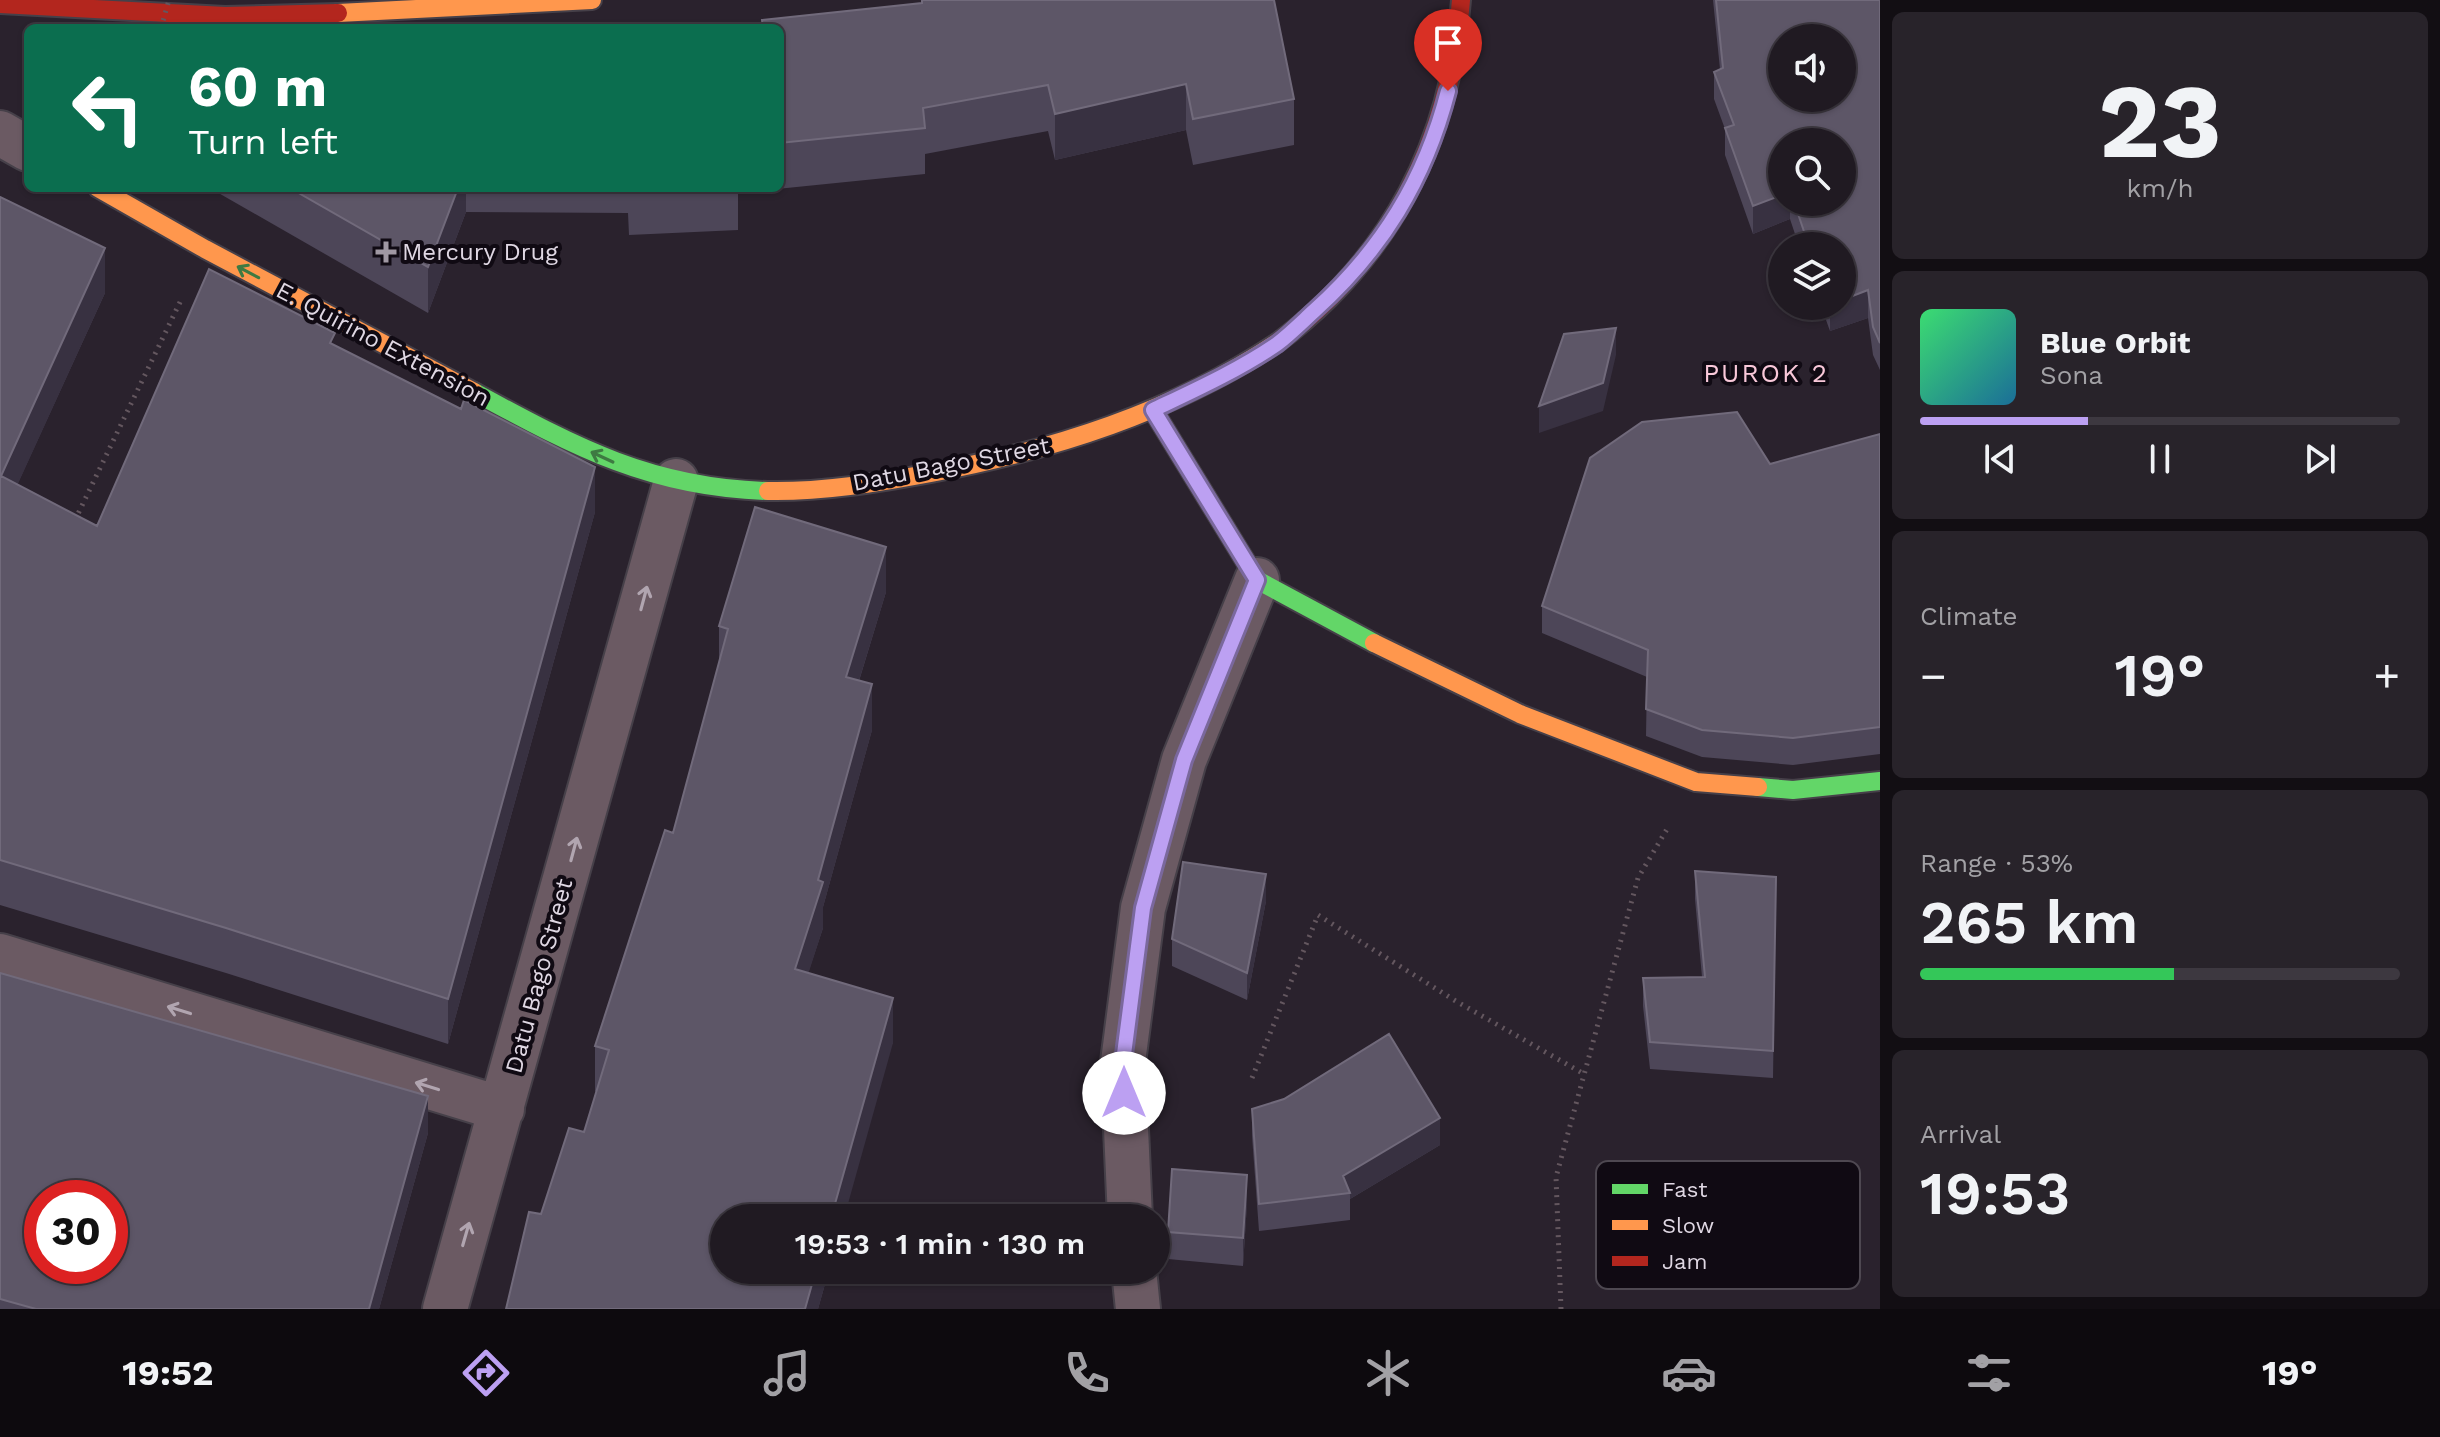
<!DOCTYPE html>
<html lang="en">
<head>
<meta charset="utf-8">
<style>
	:root { --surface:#201a22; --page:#28232a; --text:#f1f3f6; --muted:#a2a1a5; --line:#3d3840; --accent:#bca0f2 }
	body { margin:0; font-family:"Work Sans",sans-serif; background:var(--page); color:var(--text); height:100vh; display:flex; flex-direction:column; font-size:30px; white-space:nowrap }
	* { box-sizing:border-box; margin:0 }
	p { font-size:26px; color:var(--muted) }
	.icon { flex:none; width:44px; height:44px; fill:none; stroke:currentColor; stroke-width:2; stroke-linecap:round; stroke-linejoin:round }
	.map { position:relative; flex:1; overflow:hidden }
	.details { display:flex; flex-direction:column; gap:12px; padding:12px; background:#120e13; width:560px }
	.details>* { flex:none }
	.banner { position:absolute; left:24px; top:24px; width:760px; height:168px; border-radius:12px; box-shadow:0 2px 6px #0004,0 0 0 2px var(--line); background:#0b6e4f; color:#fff; overflow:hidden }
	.buttons { position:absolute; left:1768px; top:24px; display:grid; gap:16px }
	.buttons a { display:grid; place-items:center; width:88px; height:88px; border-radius:50%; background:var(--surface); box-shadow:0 2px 6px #0004,0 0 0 2px var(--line); font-size:40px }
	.speed { position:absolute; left:24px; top:1180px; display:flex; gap:16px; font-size:40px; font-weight:700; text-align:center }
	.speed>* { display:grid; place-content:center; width:104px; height:104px; border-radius:50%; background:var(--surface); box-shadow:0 2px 6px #0004,0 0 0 2px var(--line); line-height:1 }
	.speed .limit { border:12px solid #d22; background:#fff; color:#111 }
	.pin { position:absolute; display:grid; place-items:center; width:68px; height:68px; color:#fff; margin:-82px -34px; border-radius:50% 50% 50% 0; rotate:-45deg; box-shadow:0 0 8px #0007 }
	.pin .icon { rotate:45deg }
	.me { position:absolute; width:88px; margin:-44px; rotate:0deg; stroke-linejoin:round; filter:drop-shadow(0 0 6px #0008) }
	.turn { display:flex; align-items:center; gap:28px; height:168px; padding:0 32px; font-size:36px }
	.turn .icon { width:104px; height:104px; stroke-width:2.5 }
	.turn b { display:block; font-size:56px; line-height:68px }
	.big { font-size:60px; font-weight:600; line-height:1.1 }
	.details .widget { flex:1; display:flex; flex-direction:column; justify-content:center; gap:12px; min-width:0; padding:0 28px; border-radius:12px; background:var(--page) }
	.details .dial { align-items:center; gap:0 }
	.dial b { font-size:104px; line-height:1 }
	.song { display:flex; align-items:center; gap:24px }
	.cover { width:96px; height:96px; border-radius:12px; background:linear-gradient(135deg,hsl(140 70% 55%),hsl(200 70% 35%)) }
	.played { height:8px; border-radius:4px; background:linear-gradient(90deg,var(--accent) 35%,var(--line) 35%) }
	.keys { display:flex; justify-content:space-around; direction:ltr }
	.heat { display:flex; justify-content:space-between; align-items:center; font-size:44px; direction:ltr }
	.charge { height:12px; border-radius:6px; background:linear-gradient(90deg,#34c759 53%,var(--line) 0) }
	.trip { position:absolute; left:710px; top:1204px; width:460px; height:80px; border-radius:40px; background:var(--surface); box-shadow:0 2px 6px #0004,0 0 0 2px var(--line); font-weight:600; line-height:80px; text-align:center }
	.tab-bar { display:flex; height:128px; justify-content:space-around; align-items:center; background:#0d0a0e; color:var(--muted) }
	.tab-bar .icon { width:56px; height:56px }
	.tab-bar .active { color:var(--accent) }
	.tab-bar b { font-size:36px; color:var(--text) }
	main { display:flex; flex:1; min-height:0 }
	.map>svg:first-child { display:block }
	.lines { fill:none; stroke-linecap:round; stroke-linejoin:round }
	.street-casing { stroke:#464049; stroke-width:48 }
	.fast-casing { stroke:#464049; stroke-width:22 }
	.slow-casing { stroke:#464049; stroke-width:22 }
	.jam-casing { stroke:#464049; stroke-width:22 }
	.path { stroke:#64575f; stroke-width:5; stroke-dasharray:2 6; stroke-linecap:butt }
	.street { stroke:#6b5a63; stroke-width:44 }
	.fast { stroke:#63d668; stroke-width:18 }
	.slow { stroke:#ff974d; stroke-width:18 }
	.jam { stroke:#b3261e; stroke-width:18 }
	.path-bridge { stroke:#64575f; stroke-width:5; stroke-dasharray:2 6; stroke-linecap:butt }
	.wall { fill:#4d4658; fill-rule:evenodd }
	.shaded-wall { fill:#383141 }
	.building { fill:#5d5667; stroke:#716a7b; stroke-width:2; fill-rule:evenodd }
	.oneway { stroke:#3e7a42 }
	.oneway2 { stroke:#b1a5b0 }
	.route-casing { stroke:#7a689d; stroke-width:20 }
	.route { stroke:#bca0f2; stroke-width:14 }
	.poi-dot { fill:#a098a3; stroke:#100a13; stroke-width:3 }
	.labels { text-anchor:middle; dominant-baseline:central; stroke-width:8; stroke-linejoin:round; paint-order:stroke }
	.poi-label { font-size:24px; fill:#dfd7e3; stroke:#100a13; text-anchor:start }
	.street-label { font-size:24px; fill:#dfd7e3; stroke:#100a13 }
	.neighbourhood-label { font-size:26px; letter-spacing:2px; fill:#f9c8d9; stroke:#100a13 }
	.key { fill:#100a13; stroke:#4e4851; stroke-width:2 }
	.key-label { font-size:22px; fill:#dfd7e3 }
</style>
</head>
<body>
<main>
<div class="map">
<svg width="1880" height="1309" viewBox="0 0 1880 1309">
	<rect width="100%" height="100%" fill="#2a222d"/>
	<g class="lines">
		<defs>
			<path id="street" d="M0,133L28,149
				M0,956L502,1109
				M1130,1218L1123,1062L1143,908L1184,760L1257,580
				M1134,1270L1138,1309
				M445,1309L676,481"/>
			<path id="fast" d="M474,392C574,446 650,488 768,491
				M1153,410L1257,580L1374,643
				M1758,787L1793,790L1880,781"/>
			<path id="slow" d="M338,13L592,0
				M98,188L205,249L474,392
				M768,491C822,492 877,483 931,473C1053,450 1173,412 1277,343
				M1374,643L1520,714L1696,782L1758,787"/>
			<path id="jam" d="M0,4L225,16L338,13
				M1277,343C1391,258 1451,140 1461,0"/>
		</defs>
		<use href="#street" class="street-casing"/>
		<use href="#fast" class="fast-casing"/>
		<use href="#slow" class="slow-casing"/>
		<use href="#jam" class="jam-casing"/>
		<path class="path" d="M75,520L182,298
			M1252,1078L1318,915L1454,1000L1584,1074
			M1561,1309L1556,1177L1638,878L1667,829"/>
		<use href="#street" class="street"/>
		<use href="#fast" class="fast"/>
		<use href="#slow" class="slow"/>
		<use href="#jam" class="jam"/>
		<path class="path-bridge" d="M161,28L169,0"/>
	</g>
	<path class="wall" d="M922,0L1294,99V145L1193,165L1186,130L1055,160L1048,131L925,154V174L738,193V230L629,235L628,213L466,212L428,313L215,191V188H780V28H762V20L922,3Z
		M1713,0H1880V370L1873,355L1868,318L1830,331L1821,306H1842V246H1799L1790,219L1753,234L1725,155V129L1714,99V72L1720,69ZM1782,142L1842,202H1782Z
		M0,197L105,293L17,485L97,526L335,346L595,512L448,1044L226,973L0,905Z
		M1880,434V754L1793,765L1702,757L1646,736L1647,677L1542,633V606L1770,464Z
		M886,592L859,681L872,730L823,907V928L808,973L893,1043L724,1270H829L818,1309L541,1214L584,1132L596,1092L595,1091V1046L673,833L719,665V626Z
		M1695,871L1776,877L1773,1078L1650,1069L1643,1006V978L1702,977L1695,899Z
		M1266,901L1247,1000L1172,966V939Z
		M0,973L428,1133L379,1309H0Z
		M1252,1109L1440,1145L1350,1199V1220L1259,1231L1252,1136Z
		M1247,1203L1243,1266L1168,1259V1232Z"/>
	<path class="shaded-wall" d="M1186,84V130L1055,160V114Z
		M458,188H466V212L428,313V267Z
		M1782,195V202H1790V219L1753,234V206Z
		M105,248V293L1,521V476Z
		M1868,290V318L1830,331V306H1842V300Z
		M1616,328V355L1603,411L1539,433V406Z
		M595,467V512L448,1044V999Z
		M886,547V592L846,723V677Z
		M872,684V730L823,907V928L795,1015V969L818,880Z
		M1266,874V901L1247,1000V973Z
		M893,998V1043L844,1218H831Z
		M428,1096V1133L379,1309H369Z
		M1440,1118V1145L1350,1199V1193L1343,1176Z
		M1247,1175V1203L1243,1266V1238Z
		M816,1270H829L818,1309H805Z"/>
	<path class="building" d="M922,0H1274L1294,99L1193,119L1186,84L1055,114L1048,85L923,108L925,128L780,143V28H763L762,20L922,3Z
		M1716,0H1880V343L1873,327L1868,290L1842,300V246H1809L1794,202H1842V142H1782V195L1753,206L1725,128L1734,125L1714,72L1723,68ZM1782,38H1842V98H1782Z
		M237,24L319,28H236Z
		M290,188H458L428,267Z
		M0,197L105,248L1,476L97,526L209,269L335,333L330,343L461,409L464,400L595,467L448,999L226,928L0,860Z
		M1616,328L1603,383L1539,406L1564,334Z
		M1737,412L1770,464L1880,434V727L1793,738L1702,730L1646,709L1648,650L1542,606L1590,458L1642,422Z
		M755,507L886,547L846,677L872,684L818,880L823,882L795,969L893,998L831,1218H724V1270H816L805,1309H506L529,1212L541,1214L569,1128L584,1132L609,1050L595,1046L665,830L673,833L728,629L719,626Z
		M1183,862L1266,874L1247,973L1172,939Z
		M1695,871L1776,877L1773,1051L1650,1042L1643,978L1705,977Z
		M0,973L428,1096L369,1309H36L0,1299ZM42,1198H110V1266H42Z
		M1389,1034L1440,1118L1343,1176L1350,1193L1259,1204L1252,1109L1284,1099Z
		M1172,1169L1247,1175L1243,1238L1168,1232Z"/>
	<defs><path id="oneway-shaft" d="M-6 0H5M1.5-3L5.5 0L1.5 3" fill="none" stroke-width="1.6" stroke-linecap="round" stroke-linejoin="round" transform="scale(2)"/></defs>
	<g class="oneway">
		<use href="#oneway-shaft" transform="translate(248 272) rotate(-152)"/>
		<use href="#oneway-shaft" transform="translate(602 457) rotate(-155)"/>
	</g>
	<g class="oneway2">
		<use href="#oneway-shaft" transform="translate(644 598) rotate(-75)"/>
		<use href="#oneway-shaft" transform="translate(574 849) rotate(-75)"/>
		<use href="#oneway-shaft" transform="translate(179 1010) rotate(-163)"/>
		<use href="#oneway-shaft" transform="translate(427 1086) rotate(-163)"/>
		<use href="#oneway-shaft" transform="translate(466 1234) rotate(-74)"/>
	</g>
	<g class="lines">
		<defs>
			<path id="route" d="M1124,1093L1123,1062L1143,908L1184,760L1257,580L1153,410C1195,390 1239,370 1277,344C1290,334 1302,322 1314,311C1382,250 1425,180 1448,91"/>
		</defs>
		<use href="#route" class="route-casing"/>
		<use href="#route" class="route"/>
	</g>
	<path class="poi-dot" d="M382 240h8v8h8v8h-8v8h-8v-8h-8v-8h8z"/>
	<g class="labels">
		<g class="poi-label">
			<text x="402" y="252">Mercury Drug</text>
		</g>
		<g class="street-label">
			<text transform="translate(383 344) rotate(28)">E. Quirino Extension</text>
			<text transform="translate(951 464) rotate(-11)">Datu Bago Street</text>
			<text transform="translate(539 976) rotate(-75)">Datu Bago Street</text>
		</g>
		<g class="neighbourhood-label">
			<text x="1766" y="373">PUROK 2</text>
		</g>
	</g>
	<rect x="1596" y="1161" width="264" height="128" rx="12" class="key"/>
	<rect x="1612" y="1184" width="36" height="10" fill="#63d668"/>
	<rect x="1612" y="1220" width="36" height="10" fill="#ff974d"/>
	<rect x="1612" y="1256" width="36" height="10" fill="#b3261e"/>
	<g class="key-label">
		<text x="1662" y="1197">Fast</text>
		<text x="1662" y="1233">Slow</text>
		<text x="1662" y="1269">Jam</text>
	</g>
</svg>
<div class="buttons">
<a><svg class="icon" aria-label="sound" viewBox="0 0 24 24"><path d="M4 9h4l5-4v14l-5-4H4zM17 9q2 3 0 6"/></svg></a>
<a><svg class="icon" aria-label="search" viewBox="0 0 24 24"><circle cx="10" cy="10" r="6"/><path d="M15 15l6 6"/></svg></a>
<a><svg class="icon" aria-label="layers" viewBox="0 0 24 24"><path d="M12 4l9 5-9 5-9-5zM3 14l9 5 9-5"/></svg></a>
</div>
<div class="speed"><div class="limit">30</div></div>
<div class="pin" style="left:1448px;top:91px;background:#d93025"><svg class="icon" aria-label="arrive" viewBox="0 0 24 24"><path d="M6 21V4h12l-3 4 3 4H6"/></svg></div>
<svg class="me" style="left:1124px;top:1093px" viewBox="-20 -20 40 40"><circle r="19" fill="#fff"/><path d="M0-13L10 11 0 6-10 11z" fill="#bca0f2"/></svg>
<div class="trip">19:53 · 1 min · 130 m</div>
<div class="banner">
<div class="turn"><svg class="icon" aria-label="left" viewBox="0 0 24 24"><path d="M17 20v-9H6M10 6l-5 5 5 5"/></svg><div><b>60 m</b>Turn left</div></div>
</div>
</div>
<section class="details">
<div class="widget dial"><b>23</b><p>km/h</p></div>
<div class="widget">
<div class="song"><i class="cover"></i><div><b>Blue Orbit</b><p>Sona</p></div></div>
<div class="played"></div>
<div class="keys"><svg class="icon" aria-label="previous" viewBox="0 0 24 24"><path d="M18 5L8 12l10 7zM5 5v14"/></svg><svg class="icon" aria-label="pause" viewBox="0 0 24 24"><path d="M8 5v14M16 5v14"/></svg><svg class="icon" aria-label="next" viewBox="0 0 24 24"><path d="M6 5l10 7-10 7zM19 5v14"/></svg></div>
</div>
<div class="widget"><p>Climate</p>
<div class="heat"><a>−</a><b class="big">19°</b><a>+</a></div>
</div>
<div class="widget"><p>Range · 53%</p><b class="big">265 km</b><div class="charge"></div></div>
<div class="widget"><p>Arrival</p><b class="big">19:53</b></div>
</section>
</main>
<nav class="tab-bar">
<b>19:52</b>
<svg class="icon active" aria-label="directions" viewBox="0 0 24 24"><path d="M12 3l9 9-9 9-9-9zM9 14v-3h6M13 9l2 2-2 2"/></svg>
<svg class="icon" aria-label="music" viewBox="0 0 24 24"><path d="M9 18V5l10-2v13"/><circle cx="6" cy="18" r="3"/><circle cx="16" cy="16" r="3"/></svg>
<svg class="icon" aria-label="phone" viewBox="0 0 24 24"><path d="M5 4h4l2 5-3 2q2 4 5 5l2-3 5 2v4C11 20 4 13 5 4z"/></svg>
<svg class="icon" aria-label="climate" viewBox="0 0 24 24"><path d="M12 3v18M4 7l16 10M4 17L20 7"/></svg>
<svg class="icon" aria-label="car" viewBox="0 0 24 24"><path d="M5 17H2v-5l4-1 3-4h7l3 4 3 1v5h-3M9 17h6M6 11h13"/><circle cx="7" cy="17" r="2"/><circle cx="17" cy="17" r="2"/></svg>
<svg class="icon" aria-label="filters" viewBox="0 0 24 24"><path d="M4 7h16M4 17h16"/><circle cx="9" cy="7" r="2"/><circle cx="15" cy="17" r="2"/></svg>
<b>19°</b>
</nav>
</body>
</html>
